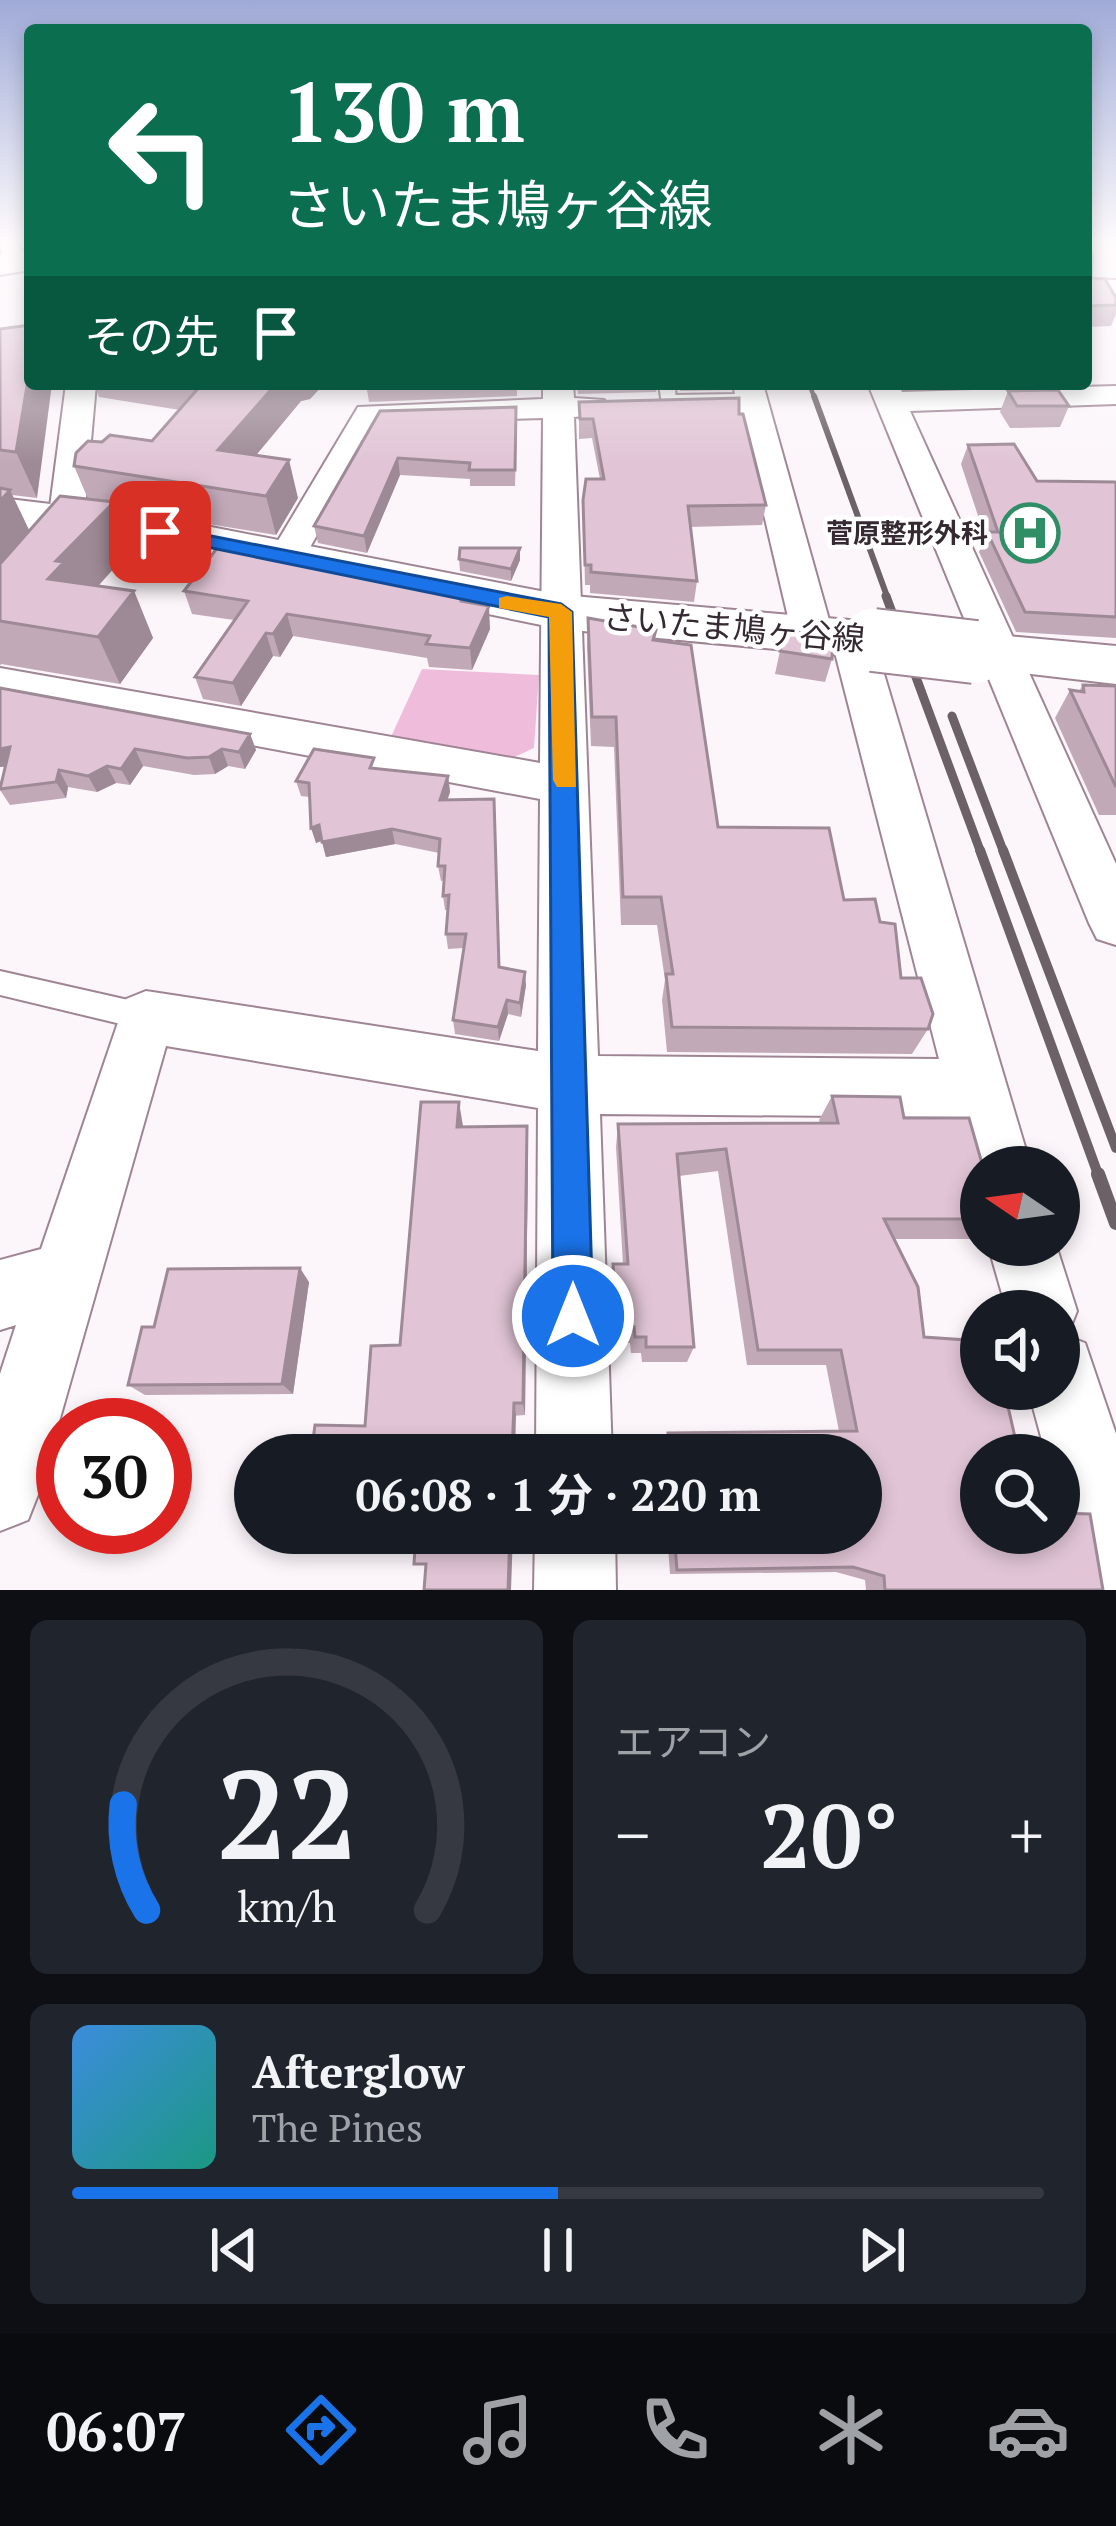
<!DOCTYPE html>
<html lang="ja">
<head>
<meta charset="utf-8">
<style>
	:root { --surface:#171b24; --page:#20242c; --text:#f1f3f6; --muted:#9ea1a6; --line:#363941; --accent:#1a73e8 }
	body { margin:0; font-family:"PT Serif","Noto Sans JP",serif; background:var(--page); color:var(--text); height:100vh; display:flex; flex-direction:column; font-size:45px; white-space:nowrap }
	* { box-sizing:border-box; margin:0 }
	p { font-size:39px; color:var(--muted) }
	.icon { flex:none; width:66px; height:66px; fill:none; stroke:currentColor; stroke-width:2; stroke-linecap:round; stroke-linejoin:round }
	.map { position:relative; height:1590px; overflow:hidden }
	.drawer { display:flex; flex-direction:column; gap:30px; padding:30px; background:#0d0f14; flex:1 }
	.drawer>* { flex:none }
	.banner { position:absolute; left:24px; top:24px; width:1068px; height:366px; border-radius:12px; box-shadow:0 6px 18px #0003; background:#0b6e4f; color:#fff; overflow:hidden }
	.needle { width:78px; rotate:283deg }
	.controls { position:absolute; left:960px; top:1146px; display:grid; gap:24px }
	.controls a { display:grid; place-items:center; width:120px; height:120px; border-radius:50%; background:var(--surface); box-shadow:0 6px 18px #0003; font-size:60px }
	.speed { position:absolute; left:36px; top:1398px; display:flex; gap:24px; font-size:60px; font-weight:700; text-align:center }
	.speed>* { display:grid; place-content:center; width:156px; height:156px; border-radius:50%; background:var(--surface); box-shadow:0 6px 18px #0003; line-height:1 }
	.speed .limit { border:18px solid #d22; background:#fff; color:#111 }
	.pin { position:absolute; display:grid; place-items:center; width:102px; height:102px; color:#fff; margin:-51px; border-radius:24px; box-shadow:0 6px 18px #0006 }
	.me { position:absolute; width:132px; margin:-66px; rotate:0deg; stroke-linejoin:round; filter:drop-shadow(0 0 9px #0008) }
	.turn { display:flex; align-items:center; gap:42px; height:252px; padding:0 60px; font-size:54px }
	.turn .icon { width:156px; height:156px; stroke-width:2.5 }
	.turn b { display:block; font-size:84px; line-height:102px }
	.then { display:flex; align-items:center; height:114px; padding:0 60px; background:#0003; gap:24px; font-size:45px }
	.big { font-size:90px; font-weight:700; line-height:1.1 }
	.drawer .tile { flex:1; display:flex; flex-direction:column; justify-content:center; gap:18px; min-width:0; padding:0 42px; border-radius:18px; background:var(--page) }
	.drawer .dial { align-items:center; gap:0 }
	.dial svg { height:312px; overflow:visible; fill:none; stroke:var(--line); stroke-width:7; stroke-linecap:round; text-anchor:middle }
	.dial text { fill:var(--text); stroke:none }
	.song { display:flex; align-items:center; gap:36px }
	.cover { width:144px; height:144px; border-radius:18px; background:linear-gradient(135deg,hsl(210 70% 55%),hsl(170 70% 35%)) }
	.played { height:12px; border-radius:6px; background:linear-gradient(90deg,var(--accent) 50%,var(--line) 50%) }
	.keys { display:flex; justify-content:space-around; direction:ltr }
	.heat { display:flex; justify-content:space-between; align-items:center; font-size:66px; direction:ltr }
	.drawer .tiles { flex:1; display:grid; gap:30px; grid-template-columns:1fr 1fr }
	.tile:last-child { grid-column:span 2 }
	.trip { position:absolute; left:234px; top:1434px; width:648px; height:120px; border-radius:60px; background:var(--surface); box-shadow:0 6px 18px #0003; font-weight:700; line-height:120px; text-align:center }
	.menu { display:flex; height:192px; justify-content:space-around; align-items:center; background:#090b0e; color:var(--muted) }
	.menu .icon { width:84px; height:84px }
	.menu .selected { color:var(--accent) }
	.menu b { font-size:54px; color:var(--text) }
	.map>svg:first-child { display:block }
	.green { fill:#f0bcdb }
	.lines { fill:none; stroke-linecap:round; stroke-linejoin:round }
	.lane-casing { stroke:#9f8594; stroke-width:4 }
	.street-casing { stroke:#9f8594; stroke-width:4 }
	.secondary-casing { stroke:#9f8594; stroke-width:4 }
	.lane { fill:#fff; fill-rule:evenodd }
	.street { fill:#fff; fill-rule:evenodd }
	.secondary { fill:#fff; fill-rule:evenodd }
	.rail-far4 { stroke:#6b6167; stroke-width:4.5 }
	.rail-far3 { stroke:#6b6167; stroke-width:6 }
	.rail-far2 { stroke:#6b6167; stroke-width:9 }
	.rail-far1 { stroke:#6b6167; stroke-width:10 }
	.rail { stroke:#6b6167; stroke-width:14 }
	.secondary-bridge-casing { stroke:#9f8594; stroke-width:66; stroke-linecap:butt }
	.secondary-bridge { stroke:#fff; stroke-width:62 }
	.wall { fill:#c2a9b8 }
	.shaded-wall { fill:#9e8a96 }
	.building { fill:#e1c5d6; stroke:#9e8a96; stroke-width:3 }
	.route { fill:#1a73e8; stroke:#114b97; stroke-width:3 }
	.slow { fill:#f59e0b }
	.labels { text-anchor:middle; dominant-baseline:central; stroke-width:9; stroke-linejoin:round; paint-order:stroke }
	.far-poi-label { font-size:27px; font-weight:bold; fill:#352a31; stroke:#fff; text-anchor:end }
	.street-label { font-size:33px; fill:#352a31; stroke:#fff }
</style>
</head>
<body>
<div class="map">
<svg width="1116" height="1590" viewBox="0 0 1116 1590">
	<rect width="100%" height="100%" fill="#fcf6fa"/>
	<path class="green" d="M422,669L539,675L534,748L510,759L390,739Z"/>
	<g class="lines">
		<defs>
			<path id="lane" d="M659,384H675L676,408L662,405Z
				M0,971L146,1004L156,1008L160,1017L156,1026L146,1030L0,995Z"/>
			<path id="street" d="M0,242H17L27,263L23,268H5Z
				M1086,279L1116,280V296L1086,295Z
				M66,384H96L83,532L14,617L0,621V583L47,530Z
				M543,384H573L574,398L604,400L609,407L604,414L574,417L598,1056L939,1059L831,637L813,647L798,643L792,634L740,412L674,413L658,404L674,395L735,394L733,384H763L833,634L852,624L867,628L873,637L1031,1167H981V1192L976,1190L954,1117L600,1114L612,1455H536L538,1108L166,1046L39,1492L28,1520L0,1531V1374L16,1325L0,1330V1260L41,1249L126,999L146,991L538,1051L540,799L0,698V668L540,763L543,418L380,423L299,567L286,570L267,559L358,407L543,399Z
				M868,384H898L902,392L1116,386V404L910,411L1116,864V945L1097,939L1089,923Z
				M988,1245H1056L1077,1311L1067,1336L1085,1343L1116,1434V1590H1087L1059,1501V1455H1046L1028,1389H1059V1311H1007Z
				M535,1533H615L616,1590H534Z"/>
			<path id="secondary" d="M30,250V270L0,275V255Z
				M0,498L160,517L561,595L873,622L893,627L901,640L893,653L873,658L561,629L160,547L0,528Z
				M975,633L1116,646V684L955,665L946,652L955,639Z"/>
		</defs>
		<use href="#lane" class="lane-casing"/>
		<use href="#street" class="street-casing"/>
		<use href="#secondary" class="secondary-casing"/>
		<use href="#lane" class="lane"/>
		<use href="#street" class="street"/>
		<use href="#secondary" class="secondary"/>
		<path class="rail-far4" d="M809,384L815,399"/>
		<path class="rail-far3" d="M814,396L888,599"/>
		<path class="rail-far2" d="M886,596L981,853
			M952,716L1004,853"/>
		<path class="rail-far1" d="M980,850L1099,1177
			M1003,850L1116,1148"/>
		<path class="rail" d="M1098,1174L1116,1223"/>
		<defs>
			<path id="secondary-bridge" d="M873,640L975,652"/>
		</defs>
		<use href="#secondary-bridge" class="secondary-bridge-casing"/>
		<use href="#secondary-bridge" class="secondary-bridge"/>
	</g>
	<path class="wall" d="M1086,242L1091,278L1116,298V314L1111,326L1086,327Z
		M0,329L37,498L12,495L29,531L88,499L74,466L102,442L152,441L180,410L99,397L94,384H324L310,399L301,401L256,455L298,498L276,535L117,509L132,548L98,586L134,591L153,638L120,684L1,664L0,666Z
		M366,384H517V396L369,402Z
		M577,384H658L656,392L578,394Z
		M679,384H731L730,390L680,391Z
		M1008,391L1069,406L1060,427L1010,428L1000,412Z
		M579,402L739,414L766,505L762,525L690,527L697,581L694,602L590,593V585H585L583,500L600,479L592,438L579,439Z
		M380,411L517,423L515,486H470V479L400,475L367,553L318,543L314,526Z
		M968,445L1037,481L1116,482V638L1016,632L979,552L985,537L961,464Z
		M520,548V560L511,581L460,571L459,559Z
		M347,574L462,591L463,602L490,629L472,670L429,667L427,658L293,636L280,657L273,656L241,706L203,699L195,677L234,620L192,614L184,591Z
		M588,618L656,630L655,641L718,827L880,922L901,978L928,1029L912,1054L667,1052L662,1000L665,980L657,925H621L614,747L591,746L587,647Z
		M780,651L832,659L825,682L775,674Z
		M1083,685L1116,686V815H1099L1055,718L1070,690L1079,691Z
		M0,688L250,734L256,750L245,769L228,766L215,774L194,775L143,766L130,785L116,783L97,792L68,787L66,798L10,805L0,790L5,767H0Z
		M376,769L448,776L450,792L447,800L499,967L526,985L521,1017L508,1014L499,1041L455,1034L453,1020L464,948L448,949L446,934L448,910H445L443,896L444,880L441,881L438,866L439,853L395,844L326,857L322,841L316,843L309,797L301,796L296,781Z
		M832,1096L904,1118L981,1167V1235L977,1239H895L924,1337L981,1455L1103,1590H866L865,1580L836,1572L670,1574L667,1533H861V1455H662V1444L668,1433L839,1431L826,1365H747L718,1171L679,1176L694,1347L687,1362H642L641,1353H631L630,1343L613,1344L610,1282L613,1264H623L616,1147L618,1124L820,1123L819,1120Z
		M463,1127L528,1149L525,1415L365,1426L400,1345Z
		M309,1282L293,1394L145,1395L128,1385L154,1327Z"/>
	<path class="shaded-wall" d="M30,368V384H52L37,498L16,452Z
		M276,384H324L310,399L301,401L229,488L218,450Z
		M398,458L400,475L367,553L364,536Z
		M289,460L298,498L276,535L266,496Z
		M10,490L32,536L0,576V501Z
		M114,502L132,548L83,603L48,579L56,561Z
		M520,548V560L511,581V569Z
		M134,591L153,638L120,684L98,637Z
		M489,606L490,629L472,670L470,648Z
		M287,614L293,636L280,657L273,634Z
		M266,633L273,656L241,706L233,683Z
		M250,734L256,750L245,769L239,752Z
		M10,747L20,764L0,767V749Z
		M135,749L143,766L130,785L121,769Z
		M222,749L228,766L215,774L209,757Z
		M107,766L116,783L97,792L88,776Z
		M59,770L68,787L66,798L56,782Z
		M448,776L450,792L442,816L440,800Z
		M319,825L323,840L316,843L311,828Z
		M392,829L395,844L326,857L322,842Z
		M525,972L526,985L521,1017L520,1003Z
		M507,1000L508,1014L499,1041L498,1027Z
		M459,1102L463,1126L461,1150L457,1127Z
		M527,1126L528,1149L525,1415L523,1403Z
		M300,1268L309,1282L293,1394L282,1384Z
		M514,1403L516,1415L515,1455H512Z
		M510,1533H513L511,1590H508Z"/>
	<path class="building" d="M1086,242L1093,255L1091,278L1105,279L1116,298V305L1086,306Z
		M30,325V368L16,452L0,450V329Z
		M202,384H276L218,450L289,460L266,496L74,466L76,453L88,441L102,442L110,435L152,441Z
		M1058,390L1069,406H1017L1008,391Z
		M739,398V414H743L766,505L688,506L697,581L591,572V565H585L583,500L586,479H604L593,419H580L579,402Z
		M516,407L515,470H469L470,463L398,458L364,536L314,526L380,411Z
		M1014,444L1037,481L1116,482V617L1025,612L987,532H998L968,445Z
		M0,488L10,490L0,501Z
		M60,496L114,502L56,561L64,562L48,579L134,591L98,637L0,621V564Z
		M221,543L346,568L344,573L462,591L461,601L489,606L470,648L426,644L430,636L287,614L273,634L266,633L233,683L195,677L248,601L184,591Z
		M460,548H520L511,569L459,559Z
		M588,618L656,630L653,640L691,645L718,827L829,828L844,900L875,899L880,922L895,924L901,978H921L933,1014L928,1029L672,1027L666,974H673L661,897H623L616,717H592Z
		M786,631L833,636L832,659L780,651Z
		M1083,685L1116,686V787L1070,690L1084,692Z
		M0,688L250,734L239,752L222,749L209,757L187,758L135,749L121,769L107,766L88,776L59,770L56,782L0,789L10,747L0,749Z
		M314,749L374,758L370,768L448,776L440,800L494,799L499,967L525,972L520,1003L507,1000L498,1027L453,1020L466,934H446L449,895L443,896L445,866H438L440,839L392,829L322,842L319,825L311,828L309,783L296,781Z
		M832,1096L900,1097L904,1118H969L983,1167H981V1219H884L918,1287L924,1337L981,1341V1389H1004L1019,1455H981V1533H1059V1513L1090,1514L1103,1590H885L884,1576L853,1567L677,1570L674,1533H861V1455H669L668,1433L857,1431L841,1350H758L726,1149L677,1154L694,1347H646V1337H635L634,1327L616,1328L613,1264H628L618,1124L838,1123Z
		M421,1102H459L457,1127L527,1126L523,1403H514L512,1455H311L315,1425L365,1426L371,1346L400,1345Z
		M300,1268L282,1384L128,1385L142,1327H154L168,1269Z
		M416,1533H510L508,1590H424L426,1564H414Z"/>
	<linearGradient id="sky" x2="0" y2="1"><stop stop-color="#9faad7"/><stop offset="0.52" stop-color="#fefbfd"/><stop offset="1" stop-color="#fefbfd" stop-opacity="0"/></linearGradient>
	<rect width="1116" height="464" fill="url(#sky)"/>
	<path class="route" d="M160,526L561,604L572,612L593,1316L587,1331L573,1336L559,1331L553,1316L549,617L153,536V527Z"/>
	<path class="slow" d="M507,596L561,604L572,612L576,787H557L553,780L549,617L499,608V598Z"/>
	<defs>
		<symbol id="hospital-ring" viewBox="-11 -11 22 22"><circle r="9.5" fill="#fff" stroke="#2f8e66" stroke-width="1.5"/><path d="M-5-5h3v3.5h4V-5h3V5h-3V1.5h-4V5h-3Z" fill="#2f8e66"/></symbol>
	</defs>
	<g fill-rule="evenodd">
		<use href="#hospital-ring" x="997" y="500" width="66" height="66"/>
	</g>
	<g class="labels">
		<g class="far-poi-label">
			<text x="988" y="533">菅原整形外科</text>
		</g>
		<g class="street-label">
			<text transform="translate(734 627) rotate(5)">さいたま鳩ヶ谷線</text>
		</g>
	</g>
</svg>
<div class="controls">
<a><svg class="needle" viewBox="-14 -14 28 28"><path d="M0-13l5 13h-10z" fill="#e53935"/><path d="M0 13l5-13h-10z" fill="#9ea1a6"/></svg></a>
<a><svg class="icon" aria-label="sound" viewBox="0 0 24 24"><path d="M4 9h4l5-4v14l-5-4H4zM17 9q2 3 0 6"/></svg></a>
<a><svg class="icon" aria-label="search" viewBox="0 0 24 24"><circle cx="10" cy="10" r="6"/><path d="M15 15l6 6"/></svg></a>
</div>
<div class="speed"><div class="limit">30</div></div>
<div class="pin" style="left:160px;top:532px;background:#d93025"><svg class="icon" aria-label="arrive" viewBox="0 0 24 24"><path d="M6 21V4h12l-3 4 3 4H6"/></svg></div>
<svg class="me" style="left:573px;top:1316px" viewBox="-20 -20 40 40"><circle r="17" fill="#1a73e8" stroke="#fff" stroke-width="3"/><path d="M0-11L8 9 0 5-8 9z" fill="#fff"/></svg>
<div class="trip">06:08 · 1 分 · 220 m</div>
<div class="banner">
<div class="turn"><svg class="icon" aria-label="left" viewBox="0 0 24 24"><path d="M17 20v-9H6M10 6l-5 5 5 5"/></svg><div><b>130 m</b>さいたま鳩ヶ谷線</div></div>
<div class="then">その先<svg class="icon" aria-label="arrive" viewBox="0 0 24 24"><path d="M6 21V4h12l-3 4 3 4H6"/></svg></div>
</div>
</div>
<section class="drawer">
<div class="tiles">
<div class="tile dial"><svg viewBox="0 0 100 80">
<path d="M14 69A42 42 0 1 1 86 69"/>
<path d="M14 69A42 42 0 0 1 8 42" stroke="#1a73e8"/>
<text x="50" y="56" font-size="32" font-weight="700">22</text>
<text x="50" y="72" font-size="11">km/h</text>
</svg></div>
<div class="tile"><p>エアコン</p>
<div class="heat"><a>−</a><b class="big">20°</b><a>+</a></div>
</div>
<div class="tile">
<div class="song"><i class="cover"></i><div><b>Afterglow</b><p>The Pines</p></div></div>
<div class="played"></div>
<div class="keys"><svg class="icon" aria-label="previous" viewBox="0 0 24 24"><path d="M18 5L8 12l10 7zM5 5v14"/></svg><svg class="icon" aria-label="pause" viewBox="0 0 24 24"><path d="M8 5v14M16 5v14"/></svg><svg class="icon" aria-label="next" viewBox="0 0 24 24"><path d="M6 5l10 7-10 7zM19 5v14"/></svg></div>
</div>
</div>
</section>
<nav class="menu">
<b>06:07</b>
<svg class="icon selected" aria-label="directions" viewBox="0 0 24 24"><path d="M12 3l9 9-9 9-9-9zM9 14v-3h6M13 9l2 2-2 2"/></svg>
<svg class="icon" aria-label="music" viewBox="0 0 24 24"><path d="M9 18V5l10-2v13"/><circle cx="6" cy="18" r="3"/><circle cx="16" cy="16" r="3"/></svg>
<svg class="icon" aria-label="phone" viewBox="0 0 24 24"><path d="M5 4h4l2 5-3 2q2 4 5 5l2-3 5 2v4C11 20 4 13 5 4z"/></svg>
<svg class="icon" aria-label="climate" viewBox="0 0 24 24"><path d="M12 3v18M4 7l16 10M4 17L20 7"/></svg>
<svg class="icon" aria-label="car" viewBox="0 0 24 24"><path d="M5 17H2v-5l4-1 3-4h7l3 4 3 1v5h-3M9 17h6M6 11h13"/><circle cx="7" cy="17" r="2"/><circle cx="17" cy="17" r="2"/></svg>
</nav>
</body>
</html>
